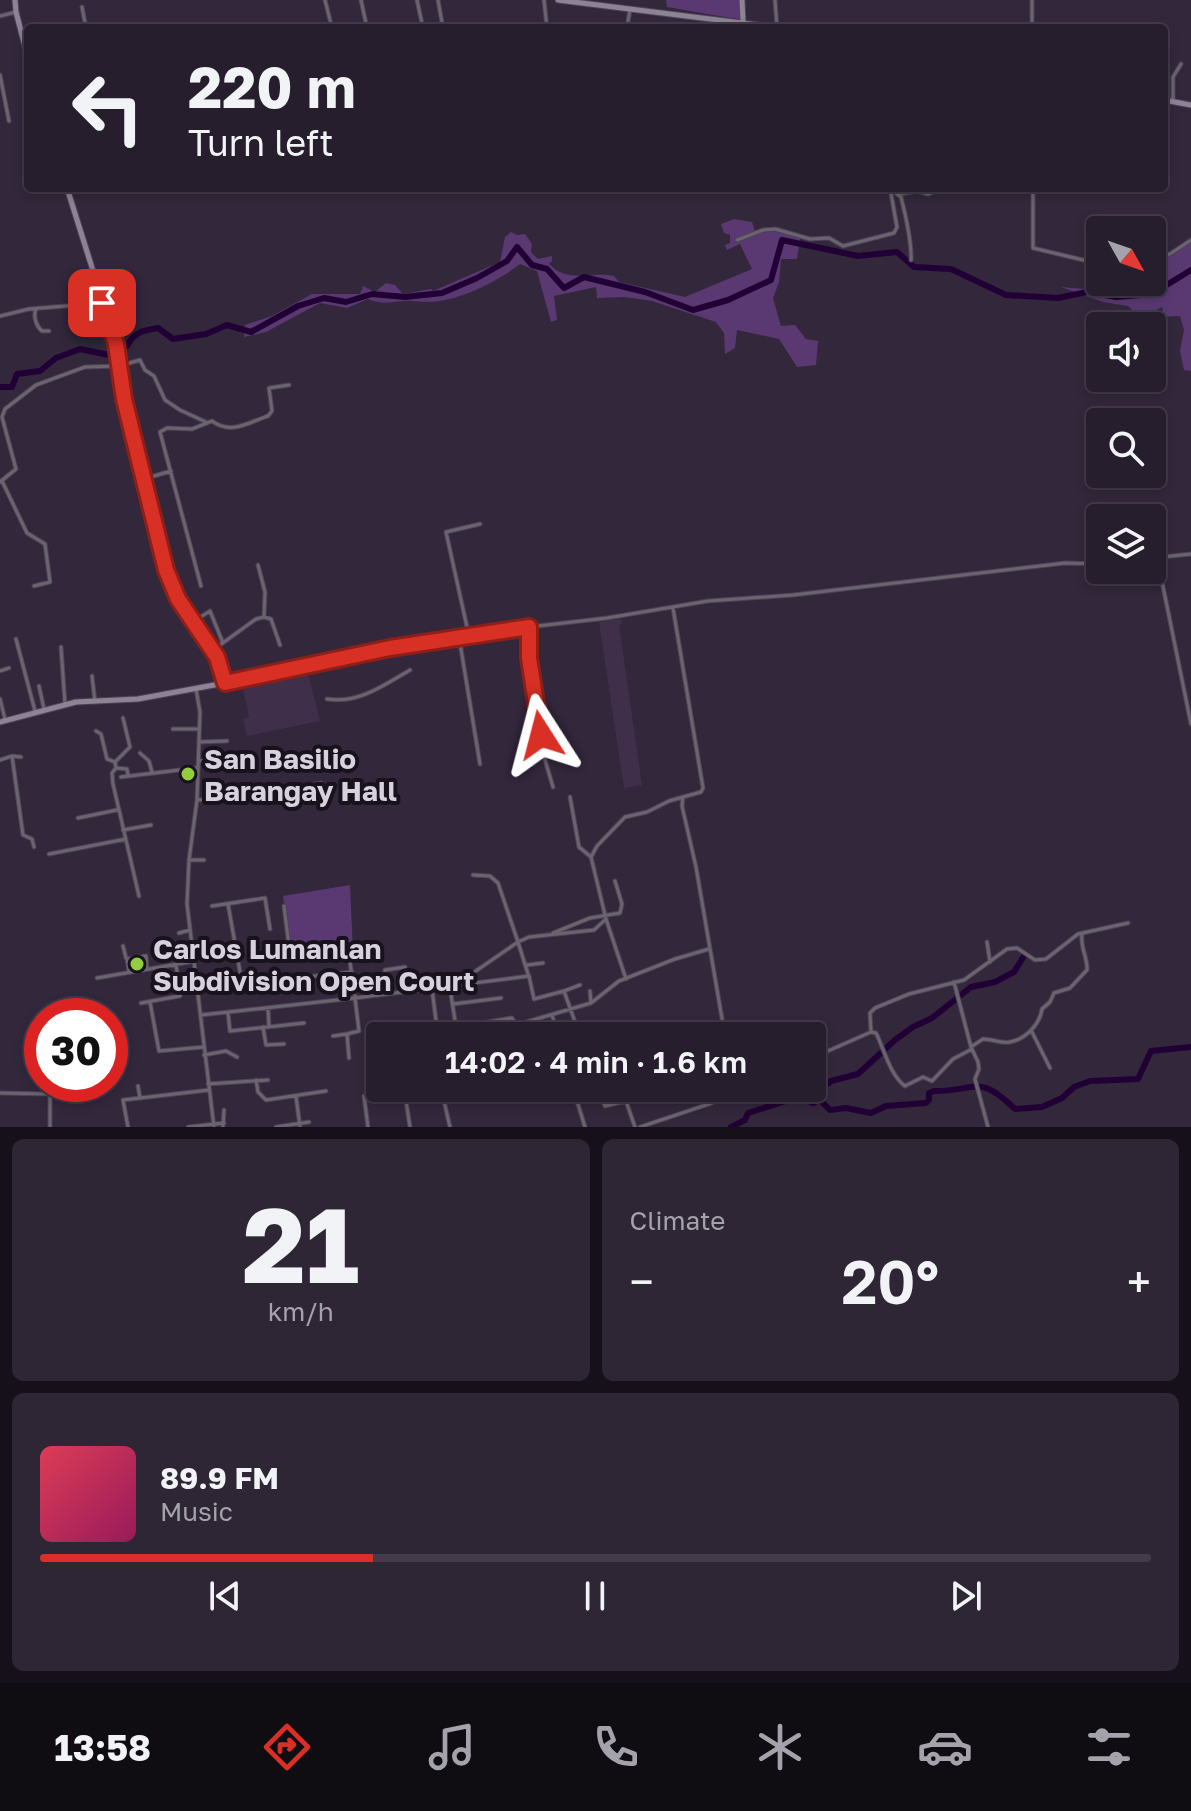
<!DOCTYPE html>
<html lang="en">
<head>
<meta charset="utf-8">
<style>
	:root { --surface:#261d2d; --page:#2e2635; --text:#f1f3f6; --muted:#a4a2aa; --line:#423b49; --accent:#d93025 }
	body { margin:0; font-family:"Golos Text",sans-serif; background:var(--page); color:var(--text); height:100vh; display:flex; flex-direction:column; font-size:30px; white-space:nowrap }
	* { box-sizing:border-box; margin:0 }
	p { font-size:26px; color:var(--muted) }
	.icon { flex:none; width:44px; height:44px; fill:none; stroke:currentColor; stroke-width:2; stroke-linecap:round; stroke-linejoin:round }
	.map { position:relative; height:1127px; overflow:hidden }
	.panel { display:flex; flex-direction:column; gap:12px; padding:12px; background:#151019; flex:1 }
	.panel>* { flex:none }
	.banner { position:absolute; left:24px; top:24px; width:1144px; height:168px; border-radius:8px; box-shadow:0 4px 12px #0003,0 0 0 2px var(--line); background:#261d2d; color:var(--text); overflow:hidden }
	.needle { width:52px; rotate:130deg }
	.buttons { position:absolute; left:1086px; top:216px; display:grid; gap:16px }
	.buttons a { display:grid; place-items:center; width:80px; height:80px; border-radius:8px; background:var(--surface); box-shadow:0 4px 12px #0003,0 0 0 2px var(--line); font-size:40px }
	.speed { position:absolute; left:24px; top:998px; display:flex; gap:16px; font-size:40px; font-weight:700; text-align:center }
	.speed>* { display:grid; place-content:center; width:104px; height:104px; border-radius:50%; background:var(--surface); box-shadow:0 4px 12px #0003,0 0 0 2px var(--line); line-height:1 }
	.speed .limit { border:12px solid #d22; background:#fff; color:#111 }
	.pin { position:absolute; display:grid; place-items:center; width:68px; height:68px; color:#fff; margin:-34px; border-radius:16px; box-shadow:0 4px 12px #0006 }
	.me { position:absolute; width:88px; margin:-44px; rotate:351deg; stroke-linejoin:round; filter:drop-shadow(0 0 6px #0008) }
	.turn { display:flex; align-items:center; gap:28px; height:168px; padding:0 32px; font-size:36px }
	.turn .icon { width:104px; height:104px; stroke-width:2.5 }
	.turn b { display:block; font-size:56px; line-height:68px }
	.big { font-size:60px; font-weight:600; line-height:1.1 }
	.panel .card { flex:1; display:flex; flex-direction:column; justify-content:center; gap:12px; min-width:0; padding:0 28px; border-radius:12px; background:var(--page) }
	.panel .dial { align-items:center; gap:0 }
	.dial b { font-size:104px; line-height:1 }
	.song { display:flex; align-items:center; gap:24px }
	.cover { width:96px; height:96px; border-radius:12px; background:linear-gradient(135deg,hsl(350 70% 55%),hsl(330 70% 35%)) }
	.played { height:8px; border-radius:4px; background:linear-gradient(90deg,var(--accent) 30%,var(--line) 30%) }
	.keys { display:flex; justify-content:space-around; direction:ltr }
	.heat { display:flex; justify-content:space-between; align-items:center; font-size:44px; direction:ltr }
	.panel .tiles { flex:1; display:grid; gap:12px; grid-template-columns:1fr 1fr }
	.card:last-child { grid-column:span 2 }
	.trip { position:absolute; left:366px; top:1022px; width:460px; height:80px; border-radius:8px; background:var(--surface); box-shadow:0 4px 12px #0003,0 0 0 2px var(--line); font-weight:600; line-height:80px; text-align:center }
	.dock { display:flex; height:128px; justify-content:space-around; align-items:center; background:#0f0c12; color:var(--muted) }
	.dock .icon { width:56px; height:56px }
	.dock .active { color:var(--accent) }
	.dock b { font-size:36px; color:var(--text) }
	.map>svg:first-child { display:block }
	.built { fill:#3f2f4b }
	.green { fill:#5a3972 }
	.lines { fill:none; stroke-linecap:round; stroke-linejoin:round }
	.river { stroke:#210035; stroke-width:6 }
	.street-casing { stroke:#4d4256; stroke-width:5 }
	.secondary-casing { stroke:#4d4256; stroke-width:7 }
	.street { stroke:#6a646f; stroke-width:3 }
	.secondary { stroke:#8c8395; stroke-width:5 }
	.route-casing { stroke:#8d1f18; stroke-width:20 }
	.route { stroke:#d93025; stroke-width:14 }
	.poi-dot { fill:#92cd3e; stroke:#18121c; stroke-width:3 }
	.labels { text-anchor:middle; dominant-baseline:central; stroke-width:8; stroke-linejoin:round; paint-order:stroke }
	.poi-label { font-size:28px; font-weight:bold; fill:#d7d0de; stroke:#18121c; text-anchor:start }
</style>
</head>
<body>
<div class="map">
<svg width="1191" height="1127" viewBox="0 0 1191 1127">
	<rect width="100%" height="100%" fill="#33273c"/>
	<path class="built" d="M621,619L622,624L619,625L642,785L624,788L599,622Z
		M307,669L320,721L247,736L243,719L249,717L242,684Z"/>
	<path class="green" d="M666,0H740L742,20L667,7Z
		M734,219L752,222L755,231L778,227L801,234L797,259H781L779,282L773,298L781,326L795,325L806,339L818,341L816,365L797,367L779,339L737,330L735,348L725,354L724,333L716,322L652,301L624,297L597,298L596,287L554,296L557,320L551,322L537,271L520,264C495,283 461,300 429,302C421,302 412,300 404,301C390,302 381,305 368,299L347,308L320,303L266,332L244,337L245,325L272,316L312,294H360L363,286L375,292L386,283L395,285L403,294L431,289L433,291L500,262L505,237L511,232L517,235L525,234L532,244L531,252L538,259L552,256V261L549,264C569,284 590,271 614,276L619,282L685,297L752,269L740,244L727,250L725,245L730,243V235L724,233L721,224Z
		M1191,241V371L1184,370L1180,351L1184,330L1180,316L1164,317L1162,307L1148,315L1138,316L1128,306L1103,302L1061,287L1083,289L1114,297V289L1121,287L1125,282H1152V259L1170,255Z
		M350,885L353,953L298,954L292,951L283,896Z"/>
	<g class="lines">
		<path class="river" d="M0,387H12L17,374L40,371L56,358L80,349L109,355L116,347L127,346C134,332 144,330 158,328L173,339L206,334L227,325L251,332L298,306L324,298L346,302L372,294L405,297L442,293L477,278L507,261L517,247L532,265L547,269L564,288L584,277L645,292L693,310L728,300L771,280L782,240L858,256L897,252L914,267L951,269L1006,295L1058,298L1087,292L1116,297L1152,294L1191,270
			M806,1100L831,1081L858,1074L895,1040L913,1027L932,1018L971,987L995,982L1014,972L1024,956
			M731,1127L745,1120L748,1113L798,1097L813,1103L820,1100L830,1110L846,1108L871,1113L886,1106L926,1103L929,1100V1093L934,1091C978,1091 977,1073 1015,1109L1042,1107L1062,1098L1074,1087L1090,1081L1138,1079L1151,1051L1191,1047"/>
		<defs>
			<path id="street" d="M325,0L332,28
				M361,0L367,28
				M417,0L423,28
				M438,0L443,28
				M544,0L547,28
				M775,0L777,27
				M82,7L86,28
				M0,16L16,12
				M725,27L727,28
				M627,28L630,9
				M1032,28V0
				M0,75L9,121
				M1173,101V77L1181,64
				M25,119H28
				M890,188L901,197C905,213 912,244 911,260
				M1033,188V248L1100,264
				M899,194L917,191L928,194L943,188
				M737,240L763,230L775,229L810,239L829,238L843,246L894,233L897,227L890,188
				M1152,258L1170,254L1191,240
				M36,309C33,316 36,326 42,331H49
				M0,316L29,309L102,303
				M73,317L74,307
				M144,479L171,471
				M2,481L27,533L45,544L50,582L34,586
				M0,482L16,469L2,417L5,409L36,385L85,367L119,366L140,360L145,370L154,376L165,400L180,410L206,422
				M1157,557L1191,724
				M1152,558L1191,554
				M201,586L160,432L167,428L192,429L212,421C231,435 247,423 268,416L272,411L269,388L289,385
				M673,608L703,788L701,792L683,797L682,806L696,867L725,1036
				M264,617L271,619L280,645
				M194,621L210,611L223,643
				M529,627V658L545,760L553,787
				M469,636L446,532L480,524
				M459,637L480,764
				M16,639L35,711
				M61,647L65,704
				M213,650L256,619L264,617L265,592L258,565
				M0,671L9,668
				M92,676L95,702
				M226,683L390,648L529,627L607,618L708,601L793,595L1065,563L1100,564
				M39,686L44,709
				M196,689L200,712L197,800L189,860L187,904L214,1127
				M0,699L5,719
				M327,699C359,704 384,685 410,670
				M173,729H199
				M96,731L101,734L107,759L115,762L116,768L127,769L128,775
				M199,742L227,741
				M140,753L149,761L152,772
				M12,756L23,835L32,839L34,847
				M0,760L12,756L21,757
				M198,761L229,760
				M115,762L130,747L123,718
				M116,768L112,773L113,784L139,896
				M121,777L196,768
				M570,797L579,847L591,857
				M198,800L244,797L321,783
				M78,818L117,810
				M123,830L151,825
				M49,854L126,839
				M189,860H204
				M228,904L242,983
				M212,906L265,898L270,929
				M179,933L190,930
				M553,933L590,918L620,913L622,904L615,881
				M987,942L990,962
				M123,946L126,958
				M183,952L193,950
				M527,965L543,963
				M129,971L127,959L146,956L147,969
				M528,974L518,942L529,937L594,930L606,919
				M97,978L195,961
				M626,979L606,919L591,857L597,846L625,817L647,812L669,801L683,797
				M954,982L971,1047L978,1062L979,1069L975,1079L988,1127
				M437,987L470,975L518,942L498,883L490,876L473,875
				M450,988L456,1027L512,1018L516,1025
				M198,989L352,972
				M432,989L438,1036
				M564,991L580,985
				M590,991L591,1003
				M384,994L385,970L405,967
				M150,1002L159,1051L204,1047
				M141,1003L180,996L176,964
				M453,1004L501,998
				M268,1008L269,1026
				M228,1013L230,1031L304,1023
				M201,1015L355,998L349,955L294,954L289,946L284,906
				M552,1015L558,1036
				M524,1023L528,1036
				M263,1027L266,1045L284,1044
				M1031,1030L1050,1068
				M333,1036L347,1034
				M507,1036L516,1025L591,1003L619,981L675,959L709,949
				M971,1047L983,1039C992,1039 1003,1044 1010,1042C1026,1039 1040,1024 1042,1009L1050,1002L1054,993L1070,988L1087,970C1088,958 1080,948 1082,934
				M972,1049L953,1059L932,1081L923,1077L905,1086C890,1075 884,1049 876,1033L871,1032L870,1013L875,1008L909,994L964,980L1007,949L1017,948L1035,960L1046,959L1078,934L1128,923
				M204,1055L226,1051L237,1057
				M349,1058L347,1034L359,1031L355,998L529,976L534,999L564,991L580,1036
				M812,1058L871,1032
				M256,1080L258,1092L266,1100L326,1091
				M208,1084L268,1080
				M138,1086L140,1098
				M404,1088L410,1127
				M441,1088L450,1127
				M573,1088L585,1127
				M597,1088L605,1106L626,1101L635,1127
				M0,1093L50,1094L58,1086L70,1084
				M50,1095V1127
				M296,1096L300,1127
				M364,1096L368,1127
				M128,1127L123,1100L209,1090
				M188,1127L224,1123
				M223,1127L224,1110
				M276,1127L309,1122
				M640,1127L709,1104L746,1088"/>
			<path id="secondary" d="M15,0L16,12L28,58
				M558,0L782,28
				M742,0L743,21
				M1164,100L1191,105
				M0,722L76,702L138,699L225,683L217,657L178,599L166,570L124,399L116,344L67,188"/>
		</defs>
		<use href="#street" class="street-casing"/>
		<use href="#secondary" class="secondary-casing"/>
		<use href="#street" class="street"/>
		<use href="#secondary" class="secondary"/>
	</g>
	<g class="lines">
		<defs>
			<path id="route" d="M102,303L116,344L124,399L166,570L178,599L217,657L225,683L390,648L529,627V658L541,735"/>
		</defs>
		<use href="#route" class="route-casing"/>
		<use href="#route" class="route"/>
	</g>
	<g class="poi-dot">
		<circle cx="188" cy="774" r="8"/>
		<circle cx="137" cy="964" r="8"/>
	</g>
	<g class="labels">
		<g class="poi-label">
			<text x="204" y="758">San Basilio<tspan x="204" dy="32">Barangay Hall</tspan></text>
			<text x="153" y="948">Carlos Lumanlan<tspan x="153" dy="32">Subdivision Open Court</tspan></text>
		</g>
	</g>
</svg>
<div class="buttons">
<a><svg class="needle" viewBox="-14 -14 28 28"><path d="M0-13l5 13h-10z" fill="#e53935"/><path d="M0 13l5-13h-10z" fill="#a4a2aa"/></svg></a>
<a><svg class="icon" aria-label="sound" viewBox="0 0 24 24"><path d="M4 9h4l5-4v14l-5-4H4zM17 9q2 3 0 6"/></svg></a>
<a><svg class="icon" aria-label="search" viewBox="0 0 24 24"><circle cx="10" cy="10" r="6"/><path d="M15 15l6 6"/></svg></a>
<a><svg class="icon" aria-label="layers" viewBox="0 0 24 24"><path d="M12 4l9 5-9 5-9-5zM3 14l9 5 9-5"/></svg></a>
</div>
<div class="speed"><div class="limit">30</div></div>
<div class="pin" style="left:102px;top:303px;background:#d93025"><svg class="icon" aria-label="arrive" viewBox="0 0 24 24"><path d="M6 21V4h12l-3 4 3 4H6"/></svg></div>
<svg class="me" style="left:541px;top:735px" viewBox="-20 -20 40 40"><path d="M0-17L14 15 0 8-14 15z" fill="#d93025" stroke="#fff" stroke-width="4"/></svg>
<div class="trip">14:02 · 4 min · 1.6 km</div>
<div class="banner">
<div class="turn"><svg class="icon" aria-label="left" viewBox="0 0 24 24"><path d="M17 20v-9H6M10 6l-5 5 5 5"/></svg><div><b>220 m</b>Turn left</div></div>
</div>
</div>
<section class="panel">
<div class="tiles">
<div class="card dial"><b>21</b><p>km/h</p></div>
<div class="card"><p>Climate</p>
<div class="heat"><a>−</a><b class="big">20°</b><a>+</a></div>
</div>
<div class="card">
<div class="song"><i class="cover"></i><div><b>89.9 FM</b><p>Music</p></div></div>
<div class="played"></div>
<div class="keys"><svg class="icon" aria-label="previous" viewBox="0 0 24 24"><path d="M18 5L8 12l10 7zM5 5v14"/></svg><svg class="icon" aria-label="pause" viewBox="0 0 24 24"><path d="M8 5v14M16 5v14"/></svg><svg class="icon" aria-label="next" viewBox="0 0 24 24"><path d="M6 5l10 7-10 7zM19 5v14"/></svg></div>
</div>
</div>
</section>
<nav class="dock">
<b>13:58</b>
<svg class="icon active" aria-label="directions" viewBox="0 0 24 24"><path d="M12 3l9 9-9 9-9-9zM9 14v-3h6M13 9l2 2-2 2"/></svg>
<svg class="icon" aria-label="music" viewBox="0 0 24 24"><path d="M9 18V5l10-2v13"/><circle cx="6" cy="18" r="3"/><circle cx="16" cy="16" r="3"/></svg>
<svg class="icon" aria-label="phone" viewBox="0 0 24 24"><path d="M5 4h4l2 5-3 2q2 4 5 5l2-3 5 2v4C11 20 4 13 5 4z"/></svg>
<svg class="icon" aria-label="climate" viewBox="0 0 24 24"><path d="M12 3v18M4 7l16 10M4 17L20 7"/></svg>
<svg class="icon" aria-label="car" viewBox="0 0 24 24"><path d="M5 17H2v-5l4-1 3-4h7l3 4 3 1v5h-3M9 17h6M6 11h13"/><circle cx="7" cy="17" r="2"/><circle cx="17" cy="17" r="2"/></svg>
<svg class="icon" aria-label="filters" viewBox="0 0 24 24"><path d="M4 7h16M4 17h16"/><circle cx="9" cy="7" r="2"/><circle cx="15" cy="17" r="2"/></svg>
</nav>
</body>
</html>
